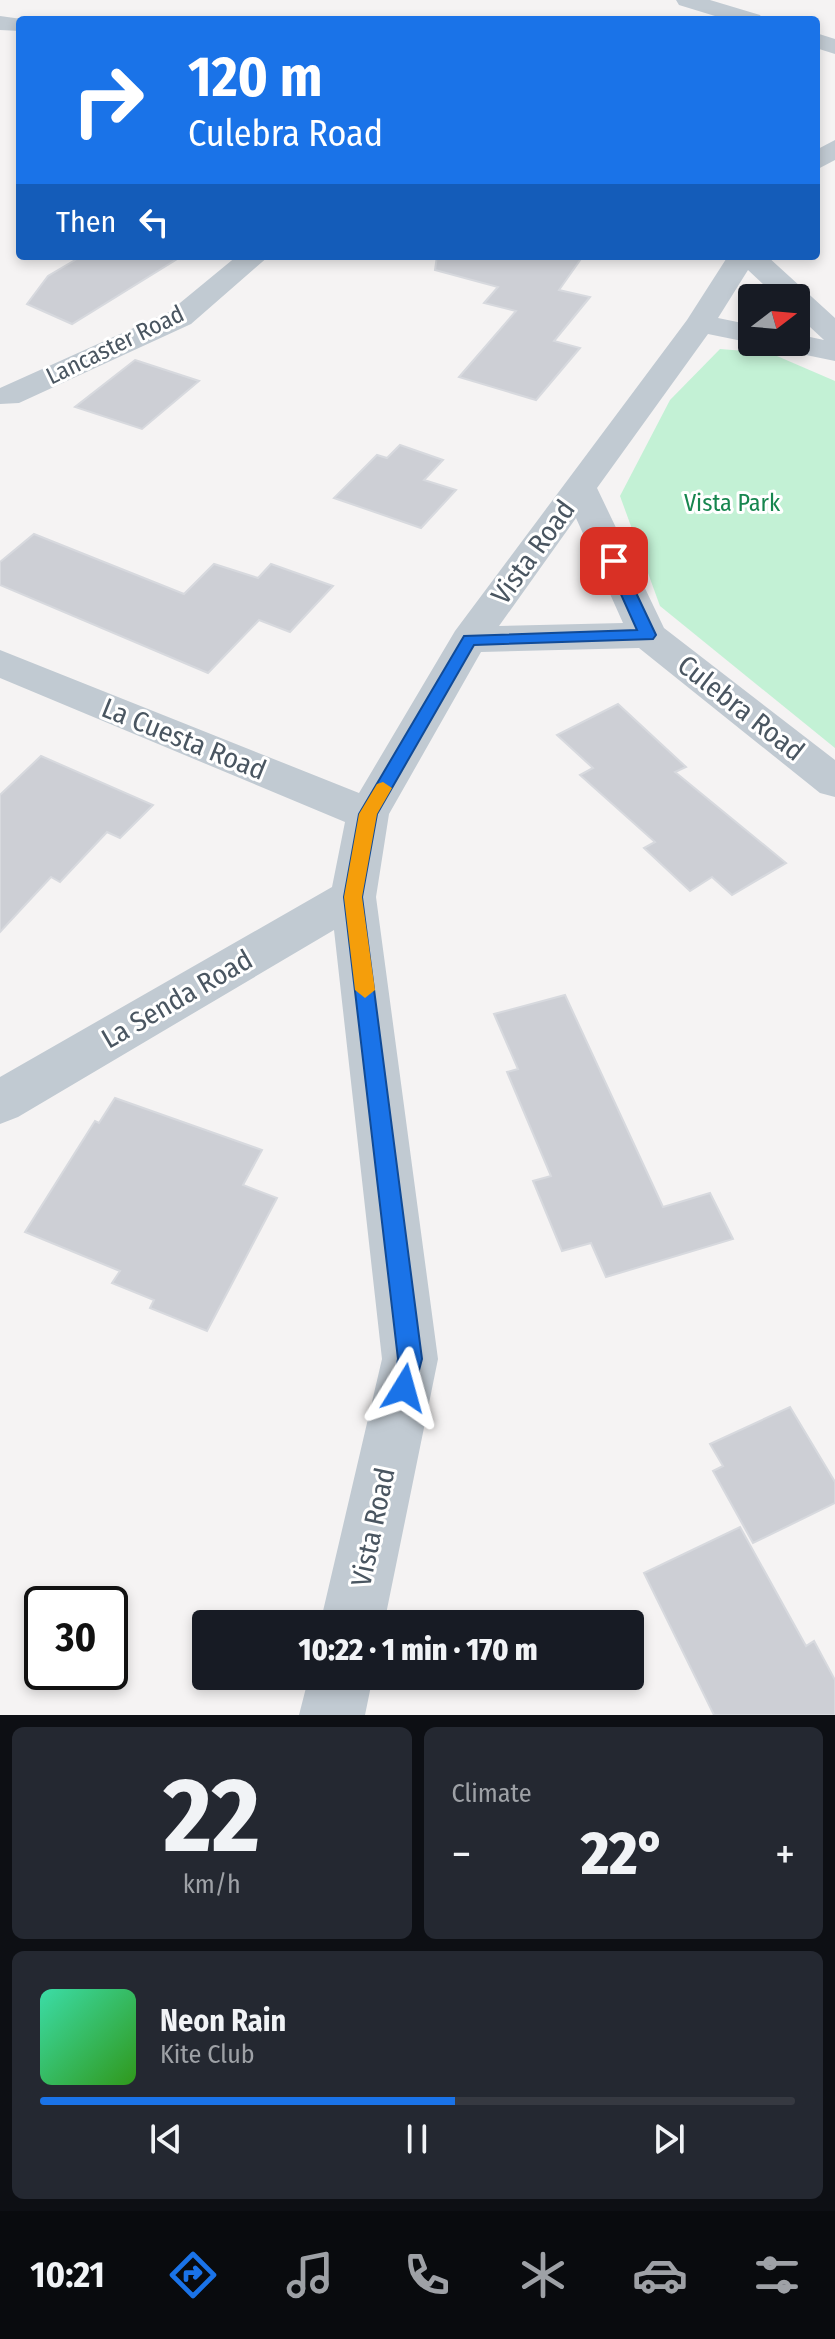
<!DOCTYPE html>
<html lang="en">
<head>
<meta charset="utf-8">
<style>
	:root { --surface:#171b24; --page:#242831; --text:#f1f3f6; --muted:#9ea1a6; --line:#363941; --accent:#1a73e8 }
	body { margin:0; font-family:"Fira Sans Condensed",sans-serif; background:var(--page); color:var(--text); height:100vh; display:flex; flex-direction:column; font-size:30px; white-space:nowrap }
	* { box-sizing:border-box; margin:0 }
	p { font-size:26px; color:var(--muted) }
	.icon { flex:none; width:44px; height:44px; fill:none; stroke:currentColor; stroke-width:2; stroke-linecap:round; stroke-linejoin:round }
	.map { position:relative; height:1715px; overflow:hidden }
	.sheet { display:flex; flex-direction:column; gap:12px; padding:12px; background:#0d0f14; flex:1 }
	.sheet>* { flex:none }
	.banner { position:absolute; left:16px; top:16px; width:804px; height:244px; border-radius:8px; box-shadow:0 4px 12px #0003; background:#1a73e8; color:#fff; overflow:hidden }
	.needle { width:52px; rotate:74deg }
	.fabs { position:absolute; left:738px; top:284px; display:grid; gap:16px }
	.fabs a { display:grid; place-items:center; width:72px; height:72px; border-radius:8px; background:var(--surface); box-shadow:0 4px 12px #0003; font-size:40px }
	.speed { position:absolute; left:24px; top:1586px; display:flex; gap:16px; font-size:40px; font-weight:700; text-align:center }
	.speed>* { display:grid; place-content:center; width:104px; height:104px; border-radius:50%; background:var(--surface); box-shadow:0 4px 12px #0003; line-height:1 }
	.speed .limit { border:4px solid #111; border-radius:12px; background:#fff; color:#111 }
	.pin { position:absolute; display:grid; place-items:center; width:68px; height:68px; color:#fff; margin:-34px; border-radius:16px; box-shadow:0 4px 12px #0006 }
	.me { position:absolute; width:88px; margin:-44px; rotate:8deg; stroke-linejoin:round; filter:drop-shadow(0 0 6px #0008) }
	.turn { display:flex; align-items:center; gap:28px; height:168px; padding:0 40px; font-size:36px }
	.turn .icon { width:104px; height:104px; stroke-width:2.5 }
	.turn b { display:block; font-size:56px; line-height:68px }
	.then { display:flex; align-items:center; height:76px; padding:0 40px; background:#0003; gap:16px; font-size:30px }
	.big { font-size:60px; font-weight:800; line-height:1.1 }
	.sheet .widget { flex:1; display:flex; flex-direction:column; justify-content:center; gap:12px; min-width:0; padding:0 28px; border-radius:12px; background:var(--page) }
	.sheet .dial { align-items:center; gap:0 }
	.dial b { font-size:104px; line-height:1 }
	.song { display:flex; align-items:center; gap:24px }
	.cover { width:96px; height:96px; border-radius:12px; background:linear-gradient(135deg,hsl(160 70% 55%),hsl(110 70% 35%)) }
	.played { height:8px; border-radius:4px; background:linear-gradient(90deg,var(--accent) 55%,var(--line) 55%) }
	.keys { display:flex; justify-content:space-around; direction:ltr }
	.heat { display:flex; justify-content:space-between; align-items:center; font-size:44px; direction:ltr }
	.sheet .tiles { flex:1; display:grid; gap:12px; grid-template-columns:1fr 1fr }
	.widget:last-child { grid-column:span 2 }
	.trip { position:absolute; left:192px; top:1610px; width:452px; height:80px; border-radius:8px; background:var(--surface); box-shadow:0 4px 12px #0003; font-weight:800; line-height:80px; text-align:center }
	.tabs { display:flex; height:128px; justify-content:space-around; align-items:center; background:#090b0e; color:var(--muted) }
	.tabs .icon { width:56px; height:56px }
	.tabs .selected { color:var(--accent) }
	.tabs b { font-size:36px; color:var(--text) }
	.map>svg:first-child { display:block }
	.green { fill:#c3f1d5 }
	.building { fill:#cdcfd5; stroke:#d7d9de; stroke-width:2 }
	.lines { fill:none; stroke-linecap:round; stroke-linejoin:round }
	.minor { fill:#c1cad2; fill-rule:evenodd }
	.route { fill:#1a73e8; stroke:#114b97; stroke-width:2 }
	.slow { fill:#f59e0b }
	.labels { text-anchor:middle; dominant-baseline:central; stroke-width:6; stroke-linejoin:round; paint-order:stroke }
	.far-street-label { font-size:24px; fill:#4a5661; stroke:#fff }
	.far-park-label { font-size:24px; fill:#17864f; stroke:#fff }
	.street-label { font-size:28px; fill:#4a5661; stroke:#fff }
</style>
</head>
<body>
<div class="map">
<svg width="835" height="1715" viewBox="0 0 835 1715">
	<rect width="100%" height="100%" fill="#f5f3f3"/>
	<path class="green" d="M720,349L770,353L835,381V748L660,606L620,496L670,400Z"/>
	<path class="building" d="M82,256H182L72,324L27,304L48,276Z
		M437,256H583L559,290L590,297L554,341L580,348L536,400L459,377L516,311L484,303L498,287L435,270Z
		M135,360L199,381L142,429L75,407Z
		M400,445L443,460L424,480L456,490L421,528L334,498L377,455L387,458Z
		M34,534L184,594L214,564L258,578L271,564L333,586L290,632L259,620L208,673L0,585V562Z
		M618,704L686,767L675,772L786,863L732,895L712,877L690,891L644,848L655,842L580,775L593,768L557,735Z
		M41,756L153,805L120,838L107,832L60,882L51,877L0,932V795Z
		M565,995L663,1207L710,1193L733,1239L606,1277L591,1243L562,1251L533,1181L551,1176L507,1072L518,1069L494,1014Z
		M115,1098L262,1150L243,1185L277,1198L207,1331L150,1308L154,1300L112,1283L120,1271L25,1232L95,1121L99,1123Z
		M790,1407L835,1482V1503L753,1543L713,1471L723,1466L710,1444Z
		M740,1527L806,1646L814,1641L835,1680V1715H714L644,1573Z"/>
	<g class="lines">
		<path class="minor" d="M676,0H710L760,15L763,20H728L679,5Z
			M0,16L29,20H20V31L0,30Z
			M816,33L835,39V54L816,48Z
			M835,140V160L816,170V150Z
			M237,256H269L191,324L19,403L0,404V388L169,312Z
			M728,256H767L835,318V361L777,349L773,342H796V334L824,340L796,314V298H778L748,270L718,318L752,325V342H757L752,343L708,334L597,488L664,628L835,760V797L820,793L639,648L481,652L389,814L376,897L438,1359L384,1624H320L382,1359L334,930L18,1117L0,1124V1077L332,887L345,822L0,678V650L359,793L455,631L687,320ZM576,518L623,623L499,626Z
			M309,1676H373L365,1715H299Z"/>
	</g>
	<path class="route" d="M614,557L621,561L656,635L653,639L474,645L377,814L362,897L422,1359L412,1396L404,1400L395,1396L392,1388L398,1359L344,897L359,814L464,636L637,630L606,561Z"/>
	<path class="slow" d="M383,782L392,788L377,814L362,897L375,990L365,998L355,990L344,897L359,814L377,784Z"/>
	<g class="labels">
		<g class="far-street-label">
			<text transform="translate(115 345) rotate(-26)">Lancaster Road</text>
		</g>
		<g class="far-park-label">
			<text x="732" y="503">Vista Park</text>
		</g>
		<g class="street-label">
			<text transform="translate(533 552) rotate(-54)">Vista Road</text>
			<text transform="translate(741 708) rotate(38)">Culebra Road</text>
			<text transform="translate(184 739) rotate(22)">La Cuesta Road</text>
			<text transform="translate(177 999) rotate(-30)">La Senda Road</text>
			<text transform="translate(373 1527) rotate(-78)">Vista Road</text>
		</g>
	</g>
</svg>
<div class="fabs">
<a><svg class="needle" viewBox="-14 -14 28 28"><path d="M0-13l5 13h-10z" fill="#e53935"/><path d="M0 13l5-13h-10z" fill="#9ea1a6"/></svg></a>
</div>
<div class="speed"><div class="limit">30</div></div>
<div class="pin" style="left:614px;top:561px;background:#d93025"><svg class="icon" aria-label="arrive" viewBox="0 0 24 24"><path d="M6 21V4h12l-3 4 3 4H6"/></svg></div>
<svg class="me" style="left:404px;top:1388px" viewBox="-20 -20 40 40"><path d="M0-17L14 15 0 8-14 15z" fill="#1a73e8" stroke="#fff" stroke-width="4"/></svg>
<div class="trip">10:22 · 1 min · 170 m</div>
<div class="banner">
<div class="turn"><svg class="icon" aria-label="right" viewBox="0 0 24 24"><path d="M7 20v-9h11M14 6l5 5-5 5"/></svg><div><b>120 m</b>Culebra Road</div></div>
<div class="then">Then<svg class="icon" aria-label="left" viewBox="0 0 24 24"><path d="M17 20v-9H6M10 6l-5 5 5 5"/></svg></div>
</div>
</div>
<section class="sheet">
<div class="tiles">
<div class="widget dial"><b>22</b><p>km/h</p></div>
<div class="widget"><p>Climate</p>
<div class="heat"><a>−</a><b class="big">22°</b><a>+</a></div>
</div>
<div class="widget">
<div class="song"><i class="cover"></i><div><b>Neon Rain</b><p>Kite Club</p></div></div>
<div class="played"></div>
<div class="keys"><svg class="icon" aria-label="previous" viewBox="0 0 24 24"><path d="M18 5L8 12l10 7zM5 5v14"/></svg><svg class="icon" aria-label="pause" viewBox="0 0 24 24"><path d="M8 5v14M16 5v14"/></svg><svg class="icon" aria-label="next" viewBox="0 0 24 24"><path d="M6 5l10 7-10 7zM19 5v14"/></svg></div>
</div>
</div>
</section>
<nav class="tabs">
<b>10:21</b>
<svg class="icon selected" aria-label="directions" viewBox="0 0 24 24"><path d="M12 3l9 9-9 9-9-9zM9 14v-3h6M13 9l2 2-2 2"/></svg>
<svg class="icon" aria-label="music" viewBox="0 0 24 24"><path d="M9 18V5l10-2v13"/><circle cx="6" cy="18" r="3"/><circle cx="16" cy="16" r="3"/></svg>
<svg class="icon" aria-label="phone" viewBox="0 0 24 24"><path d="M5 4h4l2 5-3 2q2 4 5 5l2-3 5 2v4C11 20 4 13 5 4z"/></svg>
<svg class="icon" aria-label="climate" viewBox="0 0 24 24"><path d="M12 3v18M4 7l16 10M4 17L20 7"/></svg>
<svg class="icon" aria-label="car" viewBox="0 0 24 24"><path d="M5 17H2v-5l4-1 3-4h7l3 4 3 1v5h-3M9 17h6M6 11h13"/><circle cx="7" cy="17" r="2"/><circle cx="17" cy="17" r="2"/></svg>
<svg class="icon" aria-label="filters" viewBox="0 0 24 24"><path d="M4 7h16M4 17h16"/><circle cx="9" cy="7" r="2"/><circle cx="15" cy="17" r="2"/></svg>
</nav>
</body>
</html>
